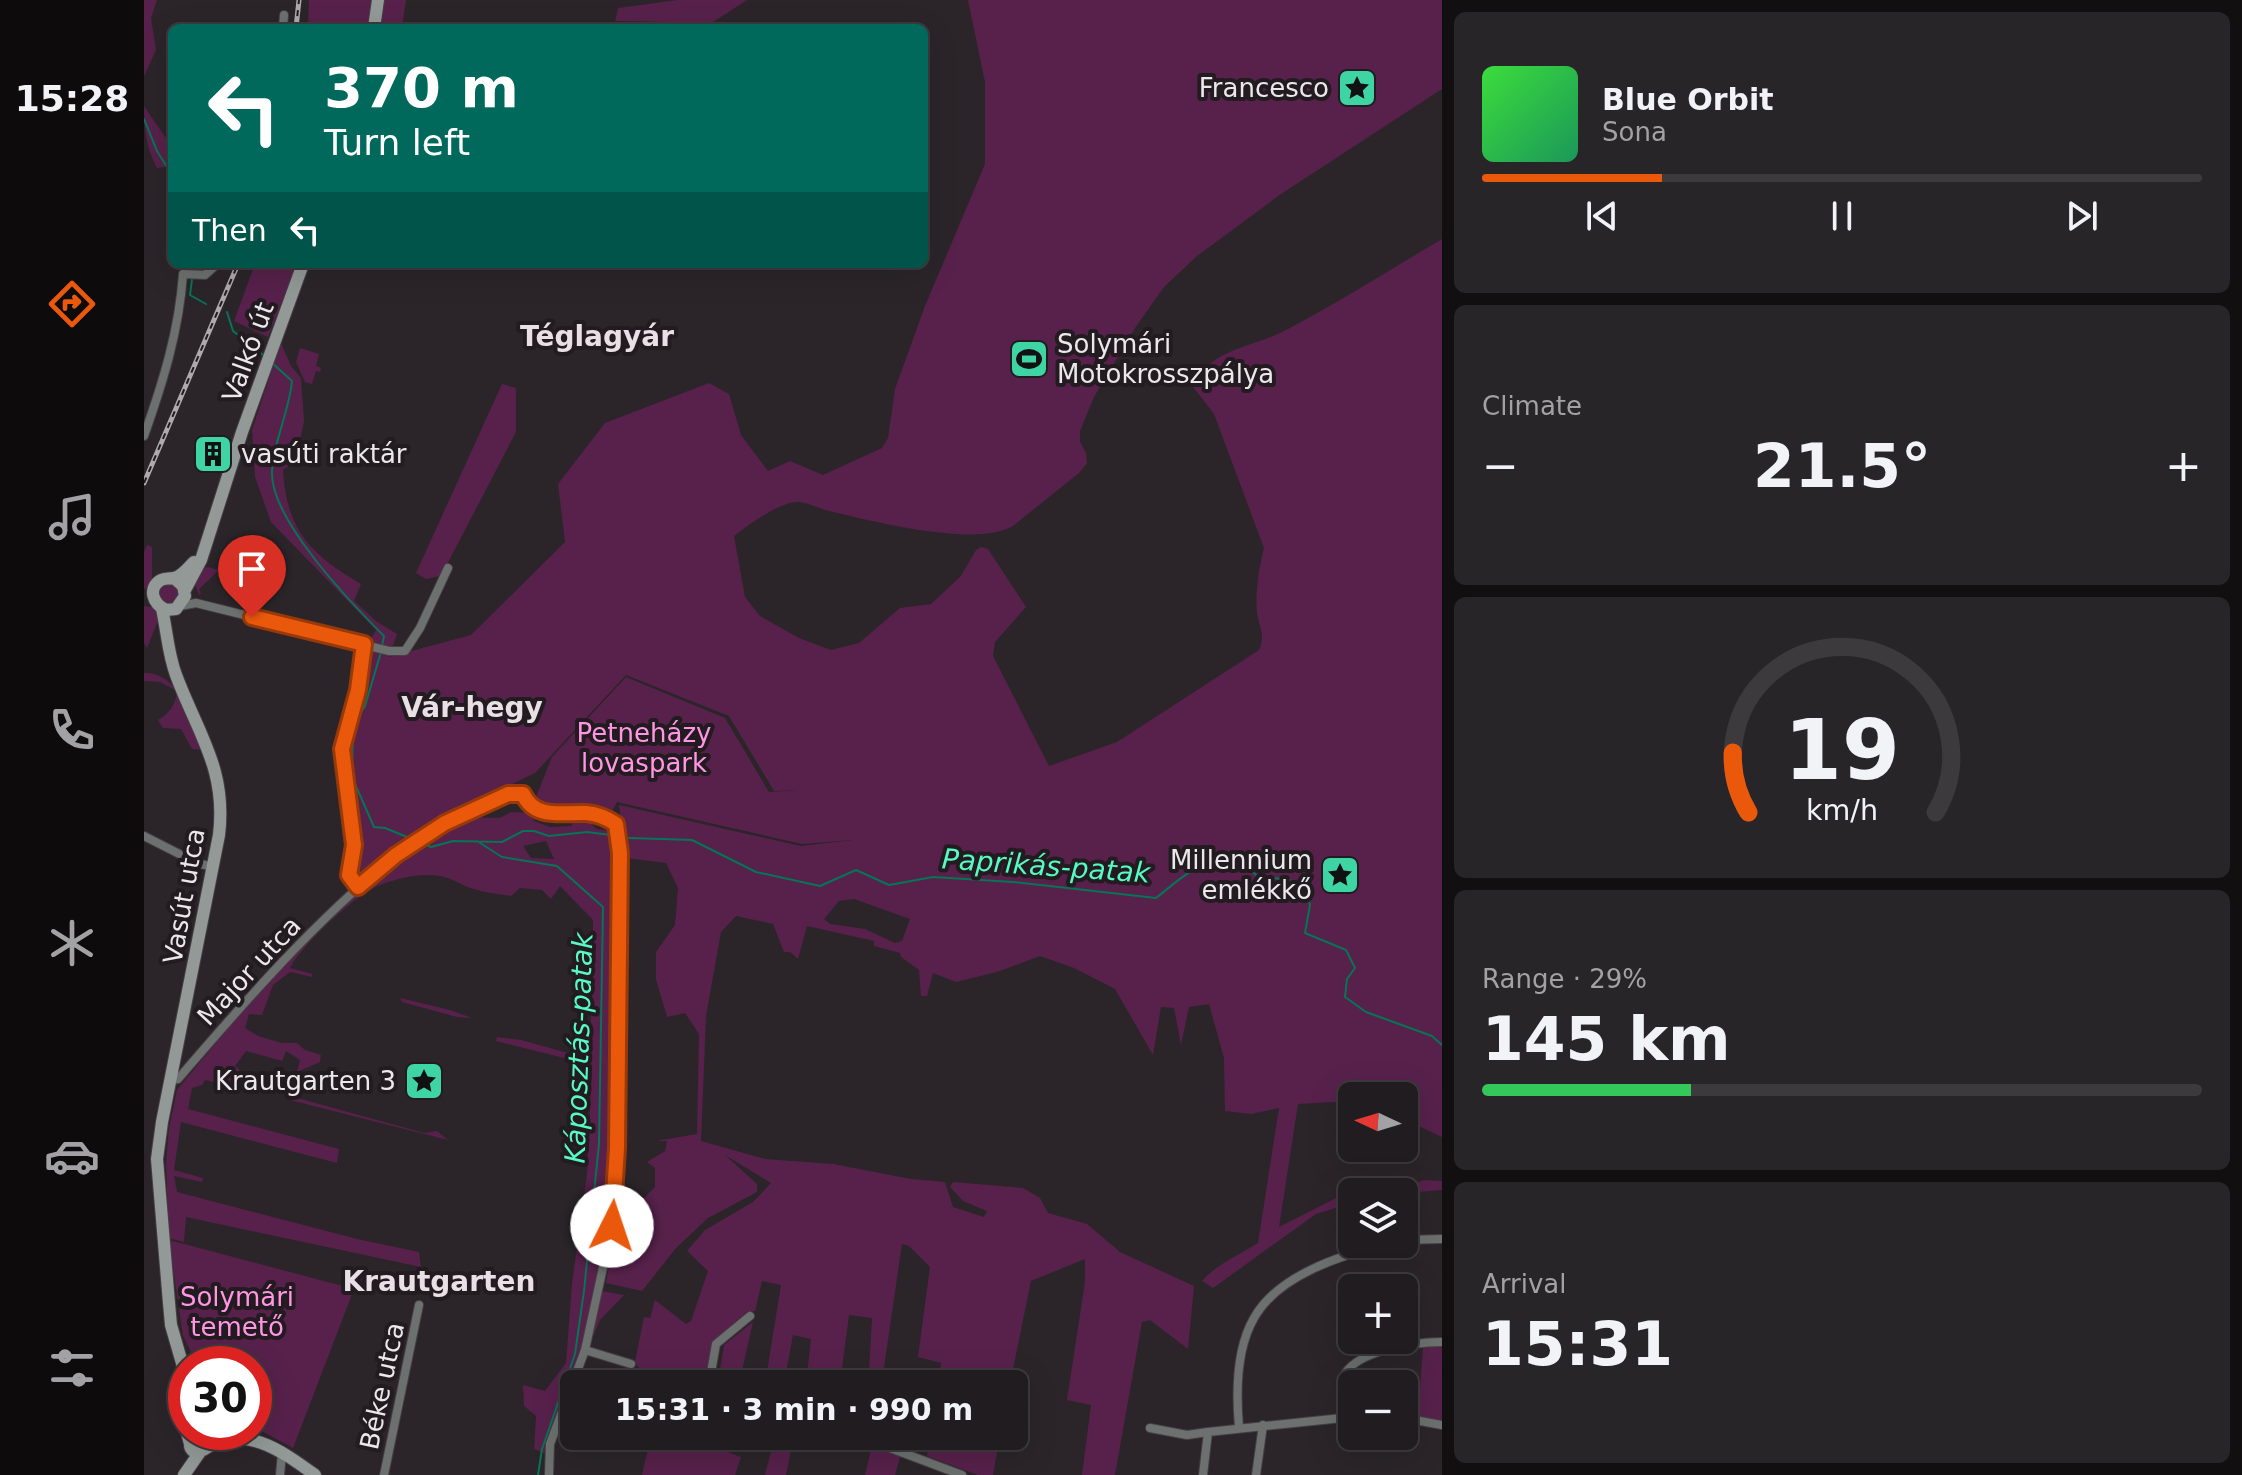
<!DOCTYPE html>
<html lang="en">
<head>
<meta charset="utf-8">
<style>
	:root { --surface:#201c1f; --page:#282528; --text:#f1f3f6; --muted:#a2a1a4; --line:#3d3a3d; --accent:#ea580c }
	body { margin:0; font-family:"DejaVu Sans",sans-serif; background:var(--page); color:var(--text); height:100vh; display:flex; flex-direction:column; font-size:30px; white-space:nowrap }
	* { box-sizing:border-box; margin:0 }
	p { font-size:26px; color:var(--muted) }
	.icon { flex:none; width:44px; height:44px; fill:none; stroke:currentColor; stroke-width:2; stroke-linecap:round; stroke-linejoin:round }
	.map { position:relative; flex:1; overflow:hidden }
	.details { display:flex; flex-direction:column; gap:12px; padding:12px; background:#120f11; width:800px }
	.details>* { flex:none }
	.top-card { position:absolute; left:24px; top:24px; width:760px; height:244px; border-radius:12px; box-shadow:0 8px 32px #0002,0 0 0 2px var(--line); background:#00695c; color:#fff; overflow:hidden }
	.needle { width:52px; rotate:274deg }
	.fabs { position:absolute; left:1194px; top:1082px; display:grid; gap:16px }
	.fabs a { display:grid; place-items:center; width:80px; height:80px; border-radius:12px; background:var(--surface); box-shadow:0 8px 32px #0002,0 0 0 2px var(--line); font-size:40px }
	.speed { position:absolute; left:24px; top:1346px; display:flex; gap:16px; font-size:40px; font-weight:700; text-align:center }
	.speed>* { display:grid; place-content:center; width:104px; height:104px; border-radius:50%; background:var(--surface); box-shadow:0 8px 32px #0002,0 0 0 2px var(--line); line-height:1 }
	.speed .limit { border:12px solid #d22; background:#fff; color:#111 }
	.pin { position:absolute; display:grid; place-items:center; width:68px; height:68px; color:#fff; margin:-82px -34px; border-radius:50% 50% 50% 0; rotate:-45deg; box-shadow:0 0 8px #0007 }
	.pin .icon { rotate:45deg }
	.me { position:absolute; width:88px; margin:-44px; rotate:4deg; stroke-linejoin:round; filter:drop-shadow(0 0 6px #0008) }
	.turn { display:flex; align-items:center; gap:28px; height:168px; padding:0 24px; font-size:36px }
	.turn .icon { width:104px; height:104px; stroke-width:2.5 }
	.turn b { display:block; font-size:56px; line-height:68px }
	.then { display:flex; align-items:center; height:76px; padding:0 24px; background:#0003; gap:16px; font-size:30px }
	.big { font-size:60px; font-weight:600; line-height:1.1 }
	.details .card { flex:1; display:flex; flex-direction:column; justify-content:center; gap:12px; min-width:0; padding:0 28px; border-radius:12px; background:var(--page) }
	.details .dial { align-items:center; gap:0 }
	.dial svg { height:208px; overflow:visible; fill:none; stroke:var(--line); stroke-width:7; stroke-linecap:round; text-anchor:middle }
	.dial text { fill:var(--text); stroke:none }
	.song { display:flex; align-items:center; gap:24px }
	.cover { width:96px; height:96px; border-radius:12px; background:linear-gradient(135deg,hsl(120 70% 55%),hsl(150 70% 35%)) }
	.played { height:8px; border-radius:4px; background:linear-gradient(90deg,var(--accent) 25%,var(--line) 25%) }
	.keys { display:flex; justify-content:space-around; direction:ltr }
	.heat { display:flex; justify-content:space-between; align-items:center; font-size:44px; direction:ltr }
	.charge { height:12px; border-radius:6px; background:linear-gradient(90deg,#34c759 29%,var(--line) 0) }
	.trip { position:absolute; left:416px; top:1370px; width:468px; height:80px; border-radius:12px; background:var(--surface); box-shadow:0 8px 32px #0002,0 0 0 2px var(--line); font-weight:600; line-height:80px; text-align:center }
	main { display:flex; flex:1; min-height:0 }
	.dock { display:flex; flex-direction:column; width:144px; justify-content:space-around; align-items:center; background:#0d0b0c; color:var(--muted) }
	.dock .icon { width:56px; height:56px }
	.dock .current { color:var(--accent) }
	.dock b { font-size:36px; color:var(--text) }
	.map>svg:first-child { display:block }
	.green { fill:#57214b; fill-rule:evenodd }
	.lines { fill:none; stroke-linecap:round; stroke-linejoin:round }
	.stream { stroke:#057556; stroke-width:2 }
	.street-casing { stroke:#464044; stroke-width:10 }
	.secondary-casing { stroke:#464044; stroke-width:14 }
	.street { stroke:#6c706e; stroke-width:8 }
	.secondary { stroke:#929996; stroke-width:12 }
	.rail-casing { stroke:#afa9ad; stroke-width:5 }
	.rail { stroke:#221b20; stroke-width:2; stroke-dasharray:6; stroke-linecap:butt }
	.route-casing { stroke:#983908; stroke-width:20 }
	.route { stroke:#ea580c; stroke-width:14 }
	.labels { text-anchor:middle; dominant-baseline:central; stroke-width:8; stroke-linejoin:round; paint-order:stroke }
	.poi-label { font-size:26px; fill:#ece7ea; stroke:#221b20; text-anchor:end }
	.street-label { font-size:26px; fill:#ece7ea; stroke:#221b20 }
	.park-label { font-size:26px; fill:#ff95e3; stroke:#221b20 }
	.neighbourhood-label { font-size:28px; font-weight:bold; fill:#e9e0e6; stroke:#221b20 }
	.water-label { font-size:28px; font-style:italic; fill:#56fac2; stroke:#221b20 }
</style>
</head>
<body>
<main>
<nav class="dock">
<b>15:28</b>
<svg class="icon current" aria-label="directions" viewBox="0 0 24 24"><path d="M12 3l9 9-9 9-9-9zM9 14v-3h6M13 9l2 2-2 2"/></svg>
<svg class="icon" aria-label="music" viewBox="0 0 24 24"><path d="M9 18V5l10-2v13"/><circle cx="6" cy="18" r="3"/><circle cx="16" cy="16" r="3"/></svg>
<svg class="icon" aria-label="phone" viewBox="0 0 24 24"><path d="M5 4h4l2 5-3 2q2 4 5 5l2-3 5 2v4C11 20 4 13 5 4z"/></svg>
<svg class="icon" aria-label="climate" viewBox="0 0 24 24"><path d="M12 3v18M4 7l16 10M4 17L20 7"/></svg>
<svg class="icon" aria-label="car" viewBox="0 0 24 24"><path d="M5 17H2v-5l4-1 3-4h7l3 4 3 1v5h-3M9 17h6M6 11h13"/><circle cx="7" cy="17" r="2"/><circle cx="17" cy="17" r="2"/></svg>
<svg class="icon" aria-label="filters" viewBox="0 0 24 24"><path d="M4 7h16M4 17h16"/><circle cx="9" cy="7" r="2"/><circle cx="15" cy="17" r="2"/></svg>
</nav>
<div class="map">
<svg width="1298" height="1475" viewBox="0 0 1298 1475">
	<rect width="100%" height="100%" fill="#2b2529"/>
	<path class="green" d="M0,0H13L7,18L12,50L0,76Z
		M165,0H262L258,28H164Z
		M534,0H603L560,28H540L525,22L471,21L474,8Z
		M824,0H1298V89L1137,194L1053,256L1020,287L991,328L950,397L936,431V442L942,453L943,463L935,473L869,526C833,548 727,521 685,511C676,509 665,503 655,502C636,501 605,525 590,536L601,597L616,616L655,638L687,650L715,643L756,608L787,604L817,576L832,550L837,547L844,549L882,607L851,642L849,656L905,766L973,742L1115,650C1122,635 1115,627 1113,613C1111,592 1115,568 1120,548L1070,414L1050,388L1049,381C1077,345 1109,348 1144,329C1197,301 1247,269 1298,239V1137L1260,1119V1096H1208V1101L1154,1104L1135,1227L1196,1196L1208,1194V1203L1172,1214L1069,1288L1058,1281C1073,1264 1095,1255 1114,1243L1135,1108L1107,1114L1081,1111L1080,1058L1065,1004L1045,1007L1037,1045L1030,1008L1017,1007L1009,1055L971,989L930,968L896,956L853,972L812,982L789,973L783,996H777L775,970L757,957L756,953L730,946V941L663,926L654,959L646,952H640L629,924L592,916L577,932L562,1016L557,1141L621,1159L689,1164L767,1179L801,1182L809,1207L840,1217L843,1211L819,1201L806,1187L809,1182L879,1188L896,1198L904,1213L943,1224L976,1252L1050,1286L1044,1349L1006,1320L998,1322L971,1475H938L947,1405L923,1400L941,1282V1259L887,1281L866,1384H794L797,1363L774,1357L786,1267L765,1246L758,1244L739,1374L725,1370L728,1318L705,1315L696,1384H662L667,1339L649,1335L640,1384H621L637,1285L618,1281L611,1311H604L572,1339L566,1379L574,1381L580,1345L609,1322L595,1384H505L491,1362L500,1317L506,1318L511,1300L542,1324L547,1321L564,1271L543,1251L561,1230L609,1202L627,1183L581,1155L613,1184V1192L564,1218L532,1248L498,1291L462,1283L471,1228L496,1231L499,1199L511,1187V1168L503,1162L521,1151L523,1141H512L553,1134L555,1034L541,1013L523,1017L512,979V952L531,925L534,888L522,863L482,858L475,805L657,846L709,840L658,844L473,802L467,813L390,802L408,757L482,677L581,718L625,792L654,790L630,791L585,716L482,675L391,773L312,811L319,817L356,818L367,812L386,813L390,821L406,827L427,826L432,819L449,818L448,825L453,829L469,831L472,853L470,1146L464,1229L452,1290L480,1295L456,1320L400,1453L390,1449L392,1416L380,1406L379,1385L401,1391L422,1363L428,1284L443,1174L448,1065L352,1041L353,1037L377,1040L446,1059L449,920L416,886L407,899L398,890L376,888L367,896C355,894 342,893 330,889C318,886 309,878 296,876C275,873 256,878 236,885C214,892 156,947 146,968L168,974V977L146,972L129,985L118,1015L105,1014L101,1028L114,1036L138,1043H153L161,1050L177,1055L176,1062L153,1072L156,1060L142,1051L138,1061L102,1051L91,1066L95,1069L96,1087L61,1080L58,1085L48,1088L44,1109L195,1149L193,1163L37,1122L30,1170L59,1178L58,1182L30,1176L33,1192L213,1239L275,1252L277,1267L42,1217L40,1242L25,1238L22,1164L25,1128L33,1090L119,986L214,894L209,872L214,841L202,748L221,649L232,630L127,522L111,477L108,430L137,343L147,366L157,378L160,421L152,460L139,470C143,531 166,554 217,584L210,601L232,621L253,634L245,657L327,635L421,542L414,484L461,423L565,383L585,394L597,435L624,471L646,461L679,475L738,448L744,438L751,389L781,306L841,164V82ZM402,841L410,859L387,858L379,846ZM710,899L766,919L758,941L751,943L721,929L686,924L680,919L695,901Z
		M0,106L28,147V166L13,168C2,147 0,130 0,106Z
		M111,264H153L124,337L90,321Z
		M156,348L175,354L172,366L177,368L176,372L172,371L168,384L161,382L152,362Z
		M358,384L372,388V432L297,576L282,579L272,573Z
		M3,545L8,547V581L0,590V552Z
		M64,567L75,570L55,589L57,593L55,595L51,584L60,568Z
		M15 594a10 10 0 1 1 20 0a10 10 0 1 1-20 0Z
		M0,606L12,608L17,620L14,621L3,648L0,643Z
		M0,673C37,672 48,723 60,750L48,749L37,729L19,728L14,720C25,714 32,704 33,691L16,682L0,681Z
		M256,998L306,1010L328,1018L313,1017L258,1002Z
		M153,1098L280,1133L293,1131L304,1140L146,1100Z
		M1250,1179L1255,1187L1281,1180L1298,1181V1190L1260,1193L1222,1192L1243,1189L1241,1182Z
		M25,1240L210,1289L149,1448L110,1427V1364H53L39,1336Z
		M1298,1345V1421L1274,1416L1279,1346Z
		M507,1436H582L578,1450L597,1457L591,1475H498Z
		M631,1436H650L642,1475H621Z
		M786,1436H856L849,1475H834L783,1456Z
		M730,1437L759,1447L751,1475H721Z"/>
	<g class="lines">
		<path class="stream" d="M0,119L13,151L28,175
			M48,272L49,264
			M48,279L46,295L62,304
			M83,312L89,331L119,355
			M127,362L148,381C145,412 130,440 128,471C125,518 207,603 240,636L238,646
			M237,652L221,706L209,725L208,777L230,827L241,828L268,839
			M485,838L548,840L612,872L676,886L712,870L745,885L789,877L869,882L1012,898C1032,883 1057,855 1082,867L1099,863L1113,876L1146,880L1163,895L1166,905L1161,933L1202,950L1211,968L1203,979L1201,997L1222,1012L1288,1036L1298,1045
			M333,841L358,857L413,866L459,907L455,1144L440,1291L431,1354L398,1449L394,1475
			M274,842L287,847L309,841L358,842L379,831H390L405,836L443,832L467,835"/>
		<defs>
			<path id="street" d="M139,28L140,15
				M0,436C19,382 35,331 39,274L61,275L73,264
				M36,606L52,603L245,651H261L276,628L304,568
				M0,836L53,863L69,867
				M214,887L205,875L210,845L198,749L214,690L220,644
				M27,1080L34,1079C102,1000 170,922 251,856C285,828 325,812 364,794H379C391,820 418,812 442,813C454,814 463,818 472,824L476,853L473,1148L468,1226L441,1350L406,1444L405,1475
				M1260,1240L1298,1239
				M441,1350L487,1364
				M565,1384L572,1344L606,1316
				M1200,1417C1199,1405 1195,1390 1199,1378C1209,1350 1273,1342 1298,1342
				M1260,1418L1298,1425
				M1095,1427C1092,1393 1092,1349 1110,1318C1134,1275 1198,1255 1242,1244
				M1006,1428L1043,1435L1064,1432
				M714,1436L818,1475
				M136,1475L138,1453
				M240,1475L275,1305
				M1059,1475L1064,1432L1208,1417
				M1112,1475L1119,1425"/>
			<path id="secondary" d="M230,28L234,0
				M30,578L39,586L41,596L32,609L22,610C9,604 3,588 17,580C21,578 25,579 30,578C37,577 45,567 50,562
				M41,590L57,560L98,432L159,264
				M18,609C23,631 24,654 32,675C54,734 83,769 75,835L18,1122L13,1159L25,1303L27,1325L40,1370L42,1394L39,1418L46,1444
				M46 1445a7 7 0 1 1 14 0a7 7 0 1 1-14 0Z
				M59,1450C99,1422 138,1451 171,1475
				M40,1475L56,1452"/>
		</defs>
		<use href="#street" class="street-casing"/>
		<use href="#secondary" class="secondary-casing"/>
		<use href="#street" class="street"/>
		<use href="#secondary" class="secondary"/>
		<defs>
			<path id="rail" d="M152,28L155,0
				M0,483L94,264"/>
		</defs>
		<use href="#rail" class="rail-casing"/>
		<use href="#rail" class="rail"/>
	</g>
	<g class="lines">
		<defs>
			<path id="route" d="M108,617L220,644L214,690L198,749L210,845L205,875L214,887L252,855L301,823L364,794H379C391,820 418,812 442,813C454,814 463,818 472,824L476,853L473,1148L468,1226"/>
		</defs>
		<use href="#route" class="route-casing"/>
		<use href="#route" class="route"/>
	</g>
	<defs>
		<symbol id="sight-square" viewBox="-11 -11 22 22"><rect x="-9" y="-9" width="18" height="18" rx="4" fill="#3ed4a3" stroke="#221b20"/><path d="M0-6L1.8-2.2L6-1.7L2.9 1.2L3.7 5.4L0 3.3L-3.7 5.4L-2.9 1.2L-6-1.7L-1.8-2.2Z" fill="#111"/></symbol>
		<symbol id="stadium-square" viewBox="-11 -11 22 22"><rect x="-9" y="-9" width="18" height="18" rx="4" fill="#3ed4a3" stroke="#221b20"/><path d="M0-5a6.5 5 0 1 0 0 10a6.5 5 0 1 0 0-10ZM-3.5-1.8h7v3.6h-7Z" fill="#111"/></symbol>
		<symbol id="building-square" viewBox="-11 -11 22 22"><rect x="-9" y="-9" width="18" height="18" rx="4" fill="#3ed4a3" stroke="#221b20"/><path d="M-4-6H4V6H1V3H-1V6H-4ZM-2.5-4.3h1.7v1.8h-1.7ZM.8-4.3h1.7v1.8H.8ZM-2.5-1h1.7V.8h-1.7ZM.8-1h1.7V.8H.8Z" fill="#111"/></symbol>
	</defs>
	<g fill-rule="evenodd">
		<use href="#sight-square" x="1191" y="66" width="44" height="44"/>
		<use href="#stadium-square" x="863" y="337" width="44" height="44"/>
		<use href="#building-square" x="47" y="432" width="44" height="44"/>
		<use href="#sight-square" x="1174" y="853" width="44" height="44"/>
		<use href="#sight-square" x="258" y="1059" width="44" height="44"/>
	</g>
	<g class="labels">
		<g class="poi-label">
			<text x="1185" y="88">Francesco</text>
			<text x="913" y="344" text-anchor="start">Solymári<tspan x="913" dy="30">Motokrosszpálya</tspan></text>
			<text x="97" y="454" text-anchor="start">vasúti raktár</text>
			<text x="1168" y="860">Millennium<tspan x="1168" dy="30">emlékkő</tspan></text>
			<text x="252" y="1081">Krautgarten 3</text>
		</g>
		<g class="street-label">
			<text transform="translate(104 352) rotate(-70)">Valkó út</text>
			<text transform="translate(40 896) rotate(-80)">Vasút utca</text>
			<text transform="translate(105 971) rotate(-47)">Major utca</text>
			<text transform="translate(238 1386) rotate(-78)">Béke utca</text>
		</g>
		<g class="park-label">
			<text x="500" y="733">Petneházy<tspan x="500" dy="30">lovaspark</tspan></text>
			<text x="93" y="1297">Solymári<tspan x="93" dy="30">temető</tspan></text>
		</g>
		<g class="neighbourhood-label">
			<text x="453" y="336">Téglagyár</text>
			<text x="328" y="707">Vár-hegy</text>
			<text x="295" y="1281">Krautgarten</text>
		</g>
		<g class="water-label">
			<text transform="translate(902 866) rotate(4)">Paprikás-patak</text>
			<text transform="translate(435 1048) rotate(-88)">Káposztás-patak</text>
		</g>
	</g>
</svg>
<div class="fabs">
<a><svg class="needle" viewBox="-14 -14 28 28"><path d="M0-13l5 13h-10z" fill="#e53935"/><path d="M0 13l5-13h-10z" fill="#a2a1a4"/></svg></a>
<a><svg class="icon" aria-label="layers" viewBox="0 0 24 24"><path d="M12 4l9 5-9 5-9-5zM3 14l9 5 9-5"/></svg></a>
<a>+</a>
<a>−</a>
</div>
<div class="speed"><div class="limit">30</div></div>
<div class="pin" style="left:108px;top:617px;background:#d93025"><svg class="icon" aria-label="arrive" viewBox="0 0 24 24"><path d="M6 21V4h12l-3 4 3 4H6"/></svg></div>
<svg class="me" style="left:468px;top:1226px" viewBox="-20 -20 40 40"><circle r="19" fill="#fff"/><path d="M0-13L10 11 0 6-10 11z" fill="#ea580c"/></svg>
<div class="trip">15:31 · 3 min · 990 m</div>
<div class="top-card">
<div class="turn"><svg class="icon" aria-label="left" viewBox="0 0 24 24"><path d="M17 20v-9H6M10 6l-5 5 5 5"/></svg><div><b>370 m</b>Turn left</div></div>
<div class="then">Then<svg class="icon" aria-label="left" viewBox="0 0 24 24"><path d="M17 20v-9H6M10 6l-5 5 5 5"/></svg></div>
</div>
</div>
<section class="details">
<div class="card">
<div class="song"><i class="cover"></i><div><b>Blue Orbit</b><p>Sona</p></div></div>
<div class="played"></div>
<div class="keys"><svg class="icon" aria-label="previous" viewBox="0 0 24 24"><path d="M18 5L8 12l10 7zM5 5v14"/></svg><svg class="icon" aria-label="pause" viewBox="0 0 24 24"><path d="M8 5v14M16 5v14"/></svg><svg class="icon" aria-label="next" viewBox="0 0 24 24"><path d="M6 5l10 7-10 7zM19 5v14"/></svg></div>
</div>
<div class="card"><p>Climate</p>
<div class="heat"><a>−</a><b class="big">21.5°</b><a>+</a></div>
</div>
<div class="card dial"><svg viewBox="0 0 100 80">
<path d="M14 69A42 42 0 1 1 86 69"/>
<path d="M14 69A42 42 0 0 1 8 46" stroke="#ea580c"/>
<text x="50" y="56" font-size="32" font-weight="700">19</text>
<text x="50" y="72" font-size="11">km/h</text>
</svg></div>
<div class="card"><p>Range · 29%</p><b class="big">145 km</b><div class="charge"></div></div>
<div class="card"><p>Arrival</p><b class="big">15:31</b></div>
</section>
</main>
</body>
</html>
